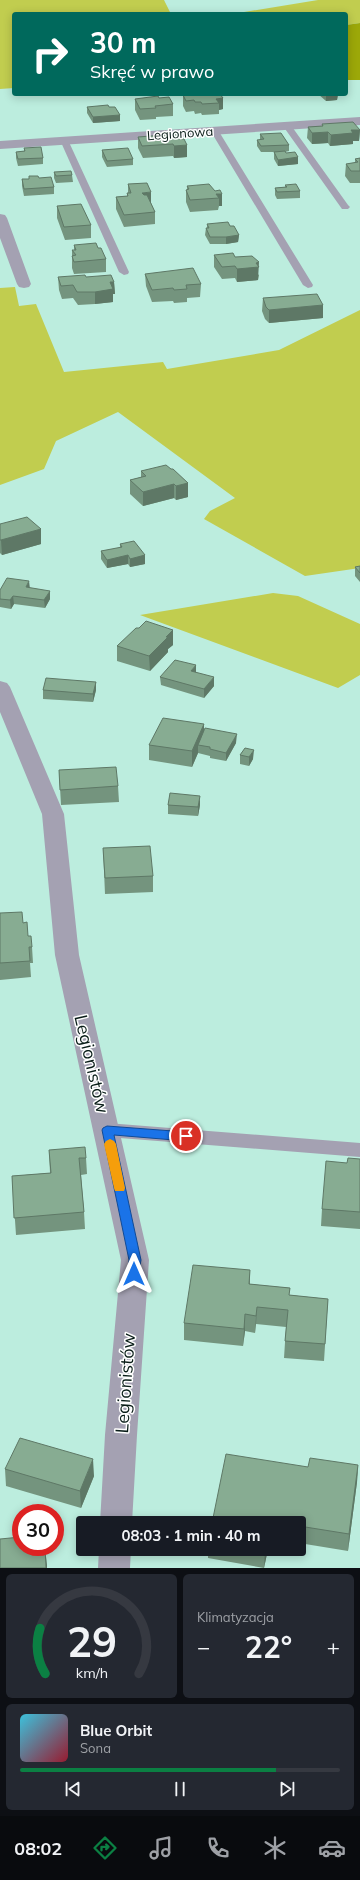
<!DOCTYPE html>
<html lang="pl">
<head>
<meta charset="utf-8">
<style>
	:root { --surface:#171b24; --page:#242831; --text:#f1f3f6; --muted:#9ea1a6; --line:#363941; --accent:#0b8043 }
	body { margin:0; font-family:Mulish,sans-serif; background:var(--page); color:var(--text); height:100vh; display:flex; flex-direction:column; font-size:15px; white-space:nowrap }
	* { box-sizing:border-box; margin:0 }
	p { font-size:13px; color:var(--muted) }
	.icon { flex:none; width:22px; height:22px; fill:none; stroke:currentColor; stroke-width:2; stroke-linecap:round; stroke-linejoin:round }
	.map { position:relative; height:1568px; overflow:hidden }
	.side { display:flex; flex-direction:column; gap:6px; padding:6px; background:#0d0f14; flex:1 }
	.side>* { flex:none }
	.hud { position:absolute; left:12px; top:12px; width:336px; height:84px; border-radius:4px; box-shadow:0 2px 10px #0003; background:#00695c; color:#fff; overflow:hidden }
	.speed { position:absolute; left:12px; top:1504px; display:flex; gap:8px; font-size:20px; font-weight:700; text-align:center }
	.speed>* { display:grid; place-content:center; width:52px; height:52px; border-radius:50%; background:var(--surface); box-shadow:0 2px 10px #0003; line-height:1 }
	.speed .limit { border:6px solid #d22; background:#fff; color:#111 }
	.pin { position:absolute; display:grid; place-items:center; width:34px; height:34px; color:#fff; margin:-17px; border:2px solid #fff; border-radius:50%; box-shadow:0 1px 4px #0007 }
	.me { position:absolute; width:44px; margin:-22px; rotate:0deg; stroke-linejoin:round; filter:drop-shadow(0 0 3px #0008) }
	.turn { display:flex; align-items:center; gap:14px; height:84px; padding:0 12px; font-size:18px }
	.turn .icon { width:52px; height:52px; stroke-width:2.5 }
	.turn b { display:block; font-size:28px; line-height:34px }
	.big { font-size:30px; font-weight:700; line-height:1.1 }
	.side .tile { flex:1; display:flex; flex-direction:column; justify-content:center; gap:6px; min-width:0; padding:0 14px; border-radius:6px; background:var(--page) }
	.side .dial { align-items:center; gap:0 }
	.dial svg { height:104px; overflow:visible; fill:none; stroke:var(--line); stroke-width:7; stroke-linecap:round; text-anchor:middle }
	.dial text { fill:var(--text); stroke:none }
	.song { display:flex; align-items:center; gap:12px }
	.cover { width:48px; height:48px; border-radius:6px; background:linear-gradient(135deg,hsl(190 70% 55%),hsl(350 70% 35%)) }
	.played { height:4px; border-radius:2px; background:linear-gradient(90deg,var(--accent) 80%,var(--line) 80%) }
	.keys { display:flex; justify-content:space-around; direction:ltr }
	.heat { display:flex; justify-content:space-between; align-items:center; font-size:22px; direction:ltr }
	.side .tiles { flex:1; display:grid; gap:6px; grid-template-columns:1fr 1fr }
	.tile:last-child { grid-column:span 2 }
	.trip { position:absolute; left:76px; top:1516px; width:230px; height:40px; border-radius:4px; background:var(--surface); box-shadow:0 2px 10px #0003; font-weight:700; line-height:40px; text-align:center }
	.dock { display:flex; height:64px; justify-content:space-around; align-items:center; background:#090b0e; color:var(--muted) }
	.dock .icon { width:28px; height:28px }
	.dock .on { color:var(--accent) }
	.dock b { font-size:18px; color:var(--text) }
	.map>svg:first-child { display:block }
	.green { fill:#c1cd4f }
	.forest { fill:#9ca809 }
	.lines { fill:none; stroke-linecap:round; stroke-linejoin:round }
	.lane { fill:#a4a1b2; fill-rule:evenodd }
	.street { fill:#a4a1b2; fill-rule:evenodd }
	.wall { fill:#74947e }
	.shaded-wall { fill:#5e7866 }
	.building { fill:#87ac92; stroke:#5e7866 }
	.route { fill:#1a73e8; stroke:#114b97 }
	.slow { fill:#f59e0b }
	.labels { text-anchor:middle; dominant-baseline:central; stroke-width:3; stroke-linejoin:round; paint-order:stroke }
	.far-street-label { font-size:13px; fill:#081c17; stroke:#fff }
	.near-street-label { font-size:18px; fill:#081c17; stroke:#fff }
</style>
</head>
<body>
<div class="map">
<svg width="360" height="1568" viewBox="0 0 360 1568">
	<rect width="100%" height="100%" fill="#bcedde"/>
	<path class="green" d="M0,0H164L171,14H14V88L0,89Z
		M318,0H360V23L346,25V14H232Z
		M15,287L19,306L36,304L64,372L163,362L167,369L279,350L360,310V568L305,576L204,519L210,511L235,498L118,412L56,441L44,469L0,485V288Z
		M273,593L298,596L360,624V675L338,688L140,615Z"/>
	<path class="forest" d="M360,23V80H346V25Z"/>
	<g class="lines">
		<path class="lane" d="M287,123L290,124L348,205L350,207L348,209H342L283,126Z
			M214,127L218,130L313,285L312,287L308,288L303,285L210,130Z
			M64,137L68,140L129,272L128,274L124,275L119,272L60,140Z
			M107,1123L360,1143V1157L107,1137L101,1135L98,1130L101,1125Z"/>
		<path class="street" d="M360,117V125L0,149V141Z
			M0,214L5,215L7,218L31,284L29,287L24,288L19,287L17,284L0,238Z
			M0,681L7,683L10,687L64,814L79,955L149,1260L137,1435L132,1523H100L105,1435L121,1260L55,955L42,814L0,712Z
			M99,1549H131L130,1568H98Z"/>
	</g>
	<path class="wall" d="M194,94H220L223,98V109L219,110V114L202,115L201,113L195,114L194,111L186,112L183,106V95Z
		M318,94H338L337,100L326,101Z
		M159,98L173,104V116L156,117V119L140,120L135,110V99Z
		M87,107L120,115V121L93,123L87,113Z
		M322,124L360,130L359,141H353V144L330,146L328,143L312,144L307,138L308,127L322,126Z
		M260,134L289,145V151L285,152L286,153L298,157V164L278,166L274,159V152H277H261L257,146V140H260Z
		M138,137L179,139L187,145V157L174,158L173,156L143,158L138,148Z
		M24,148L43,158V164L18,166L16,158V152L24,151Z
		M102,150L133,159V165L107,167L102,157Z
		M360,158V183H350L345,176L346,164L355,163V159Z
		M54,172L72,175L73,182L56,183L54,178Z
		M29,176L39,178L54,187V194L24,196L22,186V179H29Z
		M128,184L151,203L155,212V224L124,227L116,209V197L127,196V193H128Z
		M285,185L300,191V198L277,199L275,195V188L285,187Z
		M187,186L215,191L222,194V206H219L218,210L190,212L186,202V190H187Z
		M57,206L91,225V238L65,240L57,218Z
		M207,224L230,226L239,235L238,242L226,244H210L205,235L206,228H207Z
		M74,245L98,248L106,259V272L74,274L72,268V250H74Z
		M214,255L235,257L259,275L258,280L237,282L235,278L222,279L214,267Z
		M145,274L201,284L200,297L187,298V302L174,303L173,301L152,302L146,286Z
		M58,277H86L114,282L115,294H113V302L95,304L78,305L73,298L62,299L59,290Z
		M263,298L323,305V318L269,323L265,319L262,311Z
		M171,469L188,483V497L176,500L174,498L143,506L130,494V480L141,477V471Z
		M0,524L41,529V544L2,555L0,553Z
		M120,544L145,555V564L130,567L128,564L107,568L101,559V551L120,548Z
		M360,566V582L355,576V567Z
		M30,588L50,599L45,608L14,604L11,609L0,607V590Z
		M139,628L173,645L168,649V652L150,671L117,661V646Z
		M196,672L214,686L204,698L161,685L160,677Z
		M96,682V690L93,702L43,699V690Z
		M204,724V732L236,743L226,761L210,758V756L198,753L192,767L149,760V745Z
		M245,748L253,759L249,766L240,764V755Z
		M59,770L118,786L119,802L61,805Z
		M168,805H200L198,816L168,814Z
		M103,848L153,876V892L105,894Z
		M0,913L23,923L32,947L33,963H30L31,977L0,980Z
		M49,1150L86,1158L87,1174L81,1175L84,1212L85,1229L16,1235L12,1176L50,1173Z
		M360,1159V1229L321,1226L322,1209Z
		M250,1270V1284L290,1288L289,1295L328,1299L324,1361L284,1358L286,1327L256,1324L255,1333L245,1331L243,1346L184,1340V1323Z
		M358,1465L357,1482L348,1551L299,1543V1523H212L308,1467Z
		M5,1469L94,1476L81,1508L6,1486Z
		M208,1549H268L264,1568L208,1558Z"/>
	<path class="shaded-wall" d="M326,94H338L337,100L326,101Z
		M223,98V109L219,110V103L216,99Z
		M120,115V121L93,123V117Z
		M351,130H360L359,141H353V144L330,146L331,135Z
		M328,132V143L312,144V133Z
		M187,145V157L174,158V146Z
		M298,157V164L278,166V160Z
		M151,192V204L142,205V193Z
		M216,194H222V206H219V198Z
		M239,235L238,242L226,244V237Z
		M259,262L258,280L237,282V269L256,263Z
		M110,282H114L115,294H113V302L95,304V292Z
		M323,305V318L269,323V310Z
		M188,483V497L176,500V486Z
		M174,484V498L143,506V492Z
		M41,529V544L2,555L1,540Z
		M128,555V564L107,568V560Z
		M145,555V564L130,567V559Z
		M29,581L30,589L26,587Z
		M50,591V599L45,608L44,600Z
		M13,596L14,604L11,609L10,600Z
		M173,630V645L168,649V652L150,671L149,656L166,637Z
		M196,665V674L191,671Z
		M214,677V686L204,698V689Z
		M96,682V690L93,702V694Z
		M204,724V740L198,745V753L192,767V751Z
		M237,734L236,743L226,761V753Z
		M254,750L253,759L249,766V757Z
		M200,796V805L198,816V807Z
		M257,1307L256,1324L255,1333L256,1316Z
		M245,1314V1331L243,1346L244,1329Z
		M93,1459L94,1476L81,1508L80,1491Z
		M358,1465L357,1482L348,1551L349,1534Z
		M45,1548L47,1565V1568H46Z
		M265,1549H268L264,1568L265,1551Z"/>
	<path class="building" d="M196,94H220L223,98L216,99L219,103L202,104L201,102H195L194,100L186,101L183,95Z
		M158,96L159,98L169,97L173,104L155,106L156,108L140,109L135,99Z
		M108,105L109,107H115L120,115L93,117L87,107Z
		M353,122L360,130H351L353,133L331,135L328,132L312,133L308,127L323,126L322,124Z
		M281,133L289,145L261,146L257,140L264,139L260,134Z
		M176,134L179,139H184L187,145L174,146L173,144L142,146L138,137Z
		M41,147L43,158L18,159L16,152L25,151L24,148Z
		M128,148L133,159L107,161L102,150Z
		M285,151L286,153L295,152L298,157L278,160L274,152Z
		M360,158V171H351L346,164L358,162L355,159Z
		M71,171L72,175L56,176L54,172Z
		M29,176H38L39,178L51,177L54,187L24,189L22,179H29Z
		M147,183L151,192L142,193L144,195H147L155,212L124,215L116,197L128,196L127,193H131L128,184Z
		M209,184L215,191L220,190L222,194H216L219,198L190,200L186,190L189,189L187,186Z
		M296,184L300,191L277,192L275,188L287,187L285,185Z
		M81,204L91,225L64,227L57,206Z
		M228,222L230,226H234L239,235L226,237H210L206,228H209L207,224Z
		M96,243L98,248H101L106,259L74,262L72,256L76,255L72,250H76L74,245Z
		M233,253L235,257L252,256L259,262L256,263L259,267L237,269L235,266L222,267L214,255Z
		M193,268L201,284L186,285L187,289L174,290L173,288L152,290L145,274Z
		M85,275L86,277L111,275L114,282H110L113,289L95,292H77L73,285L61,286L58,277Z
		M317,294L323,305L269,310L266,307L263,298Z
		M166,465L171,469H173L188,483L176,486L174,484L143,492L130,480L146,476L141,471Z
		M27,517L41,529L1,540H0V524Z
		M134,541L145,555L130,559L128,555L107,560L101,551L122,547L120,544Z
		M360,566V573L355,567Z
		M7,578L29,581L26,587L50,591L44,600L13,596L10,600L0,599V590Z
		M146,621L173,630L166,637H168L149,656L117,646L136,628H139Z
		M175,660L196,665L191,671L214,677L204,689L160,677Z
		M46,678L96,682L93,694L43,690Z
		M163,718L204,724L192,751L149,745Z
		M205,728L237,734L226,753L210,749V747L198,745Z
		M245,748L254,750L249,757L240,755Z
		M116,767L118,786L60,790L59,770Z
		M170,793L200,796L198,807L168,805Z
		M150,846L153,876L105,878L103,848Z
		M22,912L23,923L27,922L28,936H31L32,947H29L30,961L0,963V913Z
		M85,1147L86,1158H79L84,1212L14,1218L12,1176L51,1173L49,1150Z
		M348,1158L360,1159V1212L322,1209L326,1161L347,1163Z
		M193,1265L250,1270L249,1284L290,1288L289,1295L328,1299L325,1344L285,1341L288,1310L257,1307L256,1316L245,1314L244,1329L184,1323Z
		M20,1438L93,1459L80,1491L5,1469Z
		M226,1454L308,1467L310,1458L358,1465L349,1534L299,1526V1523H283L270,1521V1523H212Z
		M21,1537V1547H23V1549L45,1548L46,1568H0V1539Z
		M254,1549H265V1551Z"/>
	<path class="route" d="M107,1126L186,1132L190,1133L192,1136L190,1139L186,1141L114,1135L141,1260L138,1277L134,1278L130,1277L128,1274L129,1260L102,1130L103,1128Z"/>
	<path class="slow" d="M110,1139L114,1141L116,1144L125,1188L124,1191H115L114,1188L104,1144L106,1141Z"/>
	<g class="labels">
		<g class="far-street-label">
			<text transform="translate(180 133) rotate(-4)">Legionowa</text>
		</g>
		<g class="near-street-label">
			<text transform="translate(92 1064) rotate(77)">Legionistów</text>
			<text transform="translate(125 1383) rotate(-86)">Legionistów</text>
		</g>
	</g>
</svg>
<div class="speed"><div class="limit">30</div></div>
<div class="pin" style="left:186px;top:1136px;background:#d93025"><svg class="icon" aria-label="arrive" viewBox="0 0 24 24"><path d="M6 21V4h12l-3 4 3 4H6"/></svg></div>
<svg class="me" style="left:134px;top:1274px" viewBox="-20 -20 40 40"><path d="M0-17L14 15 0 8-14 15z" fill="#1a73e8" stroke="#fff" stroke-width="4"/></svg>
<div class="trip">08:03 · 1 min · 40 m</div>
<div class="hud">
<div class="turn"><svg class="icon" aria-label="right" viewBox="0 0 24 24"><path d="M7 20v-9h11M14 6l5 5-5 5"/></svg><div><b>30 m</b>Skręć w prawo</div></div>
</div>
</div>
<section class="side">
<div class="tiles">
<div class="tile dial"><svg viewBox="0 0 100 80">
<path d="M14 69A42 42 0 1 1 86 69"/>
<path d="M14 69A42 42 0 0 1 10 34" stroke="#0b8043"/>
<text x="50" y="56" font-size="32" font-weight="700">29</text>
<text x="50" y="72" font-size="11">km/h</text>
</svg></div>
<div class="tile"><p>Klimatyzacja</p>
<div class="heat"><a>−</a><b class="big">22°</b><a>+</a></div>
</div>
<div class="tile">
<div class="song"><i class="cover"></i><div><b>Blue Orbit</b><p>Sona</p></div></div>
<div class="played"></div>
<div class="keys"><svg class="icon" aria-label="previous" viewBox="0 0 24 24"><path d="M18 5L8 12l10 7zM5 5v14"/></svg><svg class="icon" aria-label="pause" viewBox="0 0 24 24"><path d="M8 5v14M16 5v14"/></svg><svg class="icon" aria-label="next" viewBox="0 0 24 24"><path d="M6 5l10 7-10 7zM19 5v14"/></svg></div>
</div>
</div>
</section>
<nav class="dock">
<b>08:02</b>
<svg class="icon on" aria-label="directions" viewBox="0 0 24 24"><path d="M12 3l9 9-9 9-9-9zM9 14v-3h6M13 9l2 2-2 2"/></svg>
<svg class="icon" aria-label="music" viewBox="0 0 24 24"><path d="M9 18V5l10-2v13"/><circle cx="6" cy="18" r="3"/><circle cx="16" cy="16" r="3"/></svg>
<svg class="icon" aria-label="phone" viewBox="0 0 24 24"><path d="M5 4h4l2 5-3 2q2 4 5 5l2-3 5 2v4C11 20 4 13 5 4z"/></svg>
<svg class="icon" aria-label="climate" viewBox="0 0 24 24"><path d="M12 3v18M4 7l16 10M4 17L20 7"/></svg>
<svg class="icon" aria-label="car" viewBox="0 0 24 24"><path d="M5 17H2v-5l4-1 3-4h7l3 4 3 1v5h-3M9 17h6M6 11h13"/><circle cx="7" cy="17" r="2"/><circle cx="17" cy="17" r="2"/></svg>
</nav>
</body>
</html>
